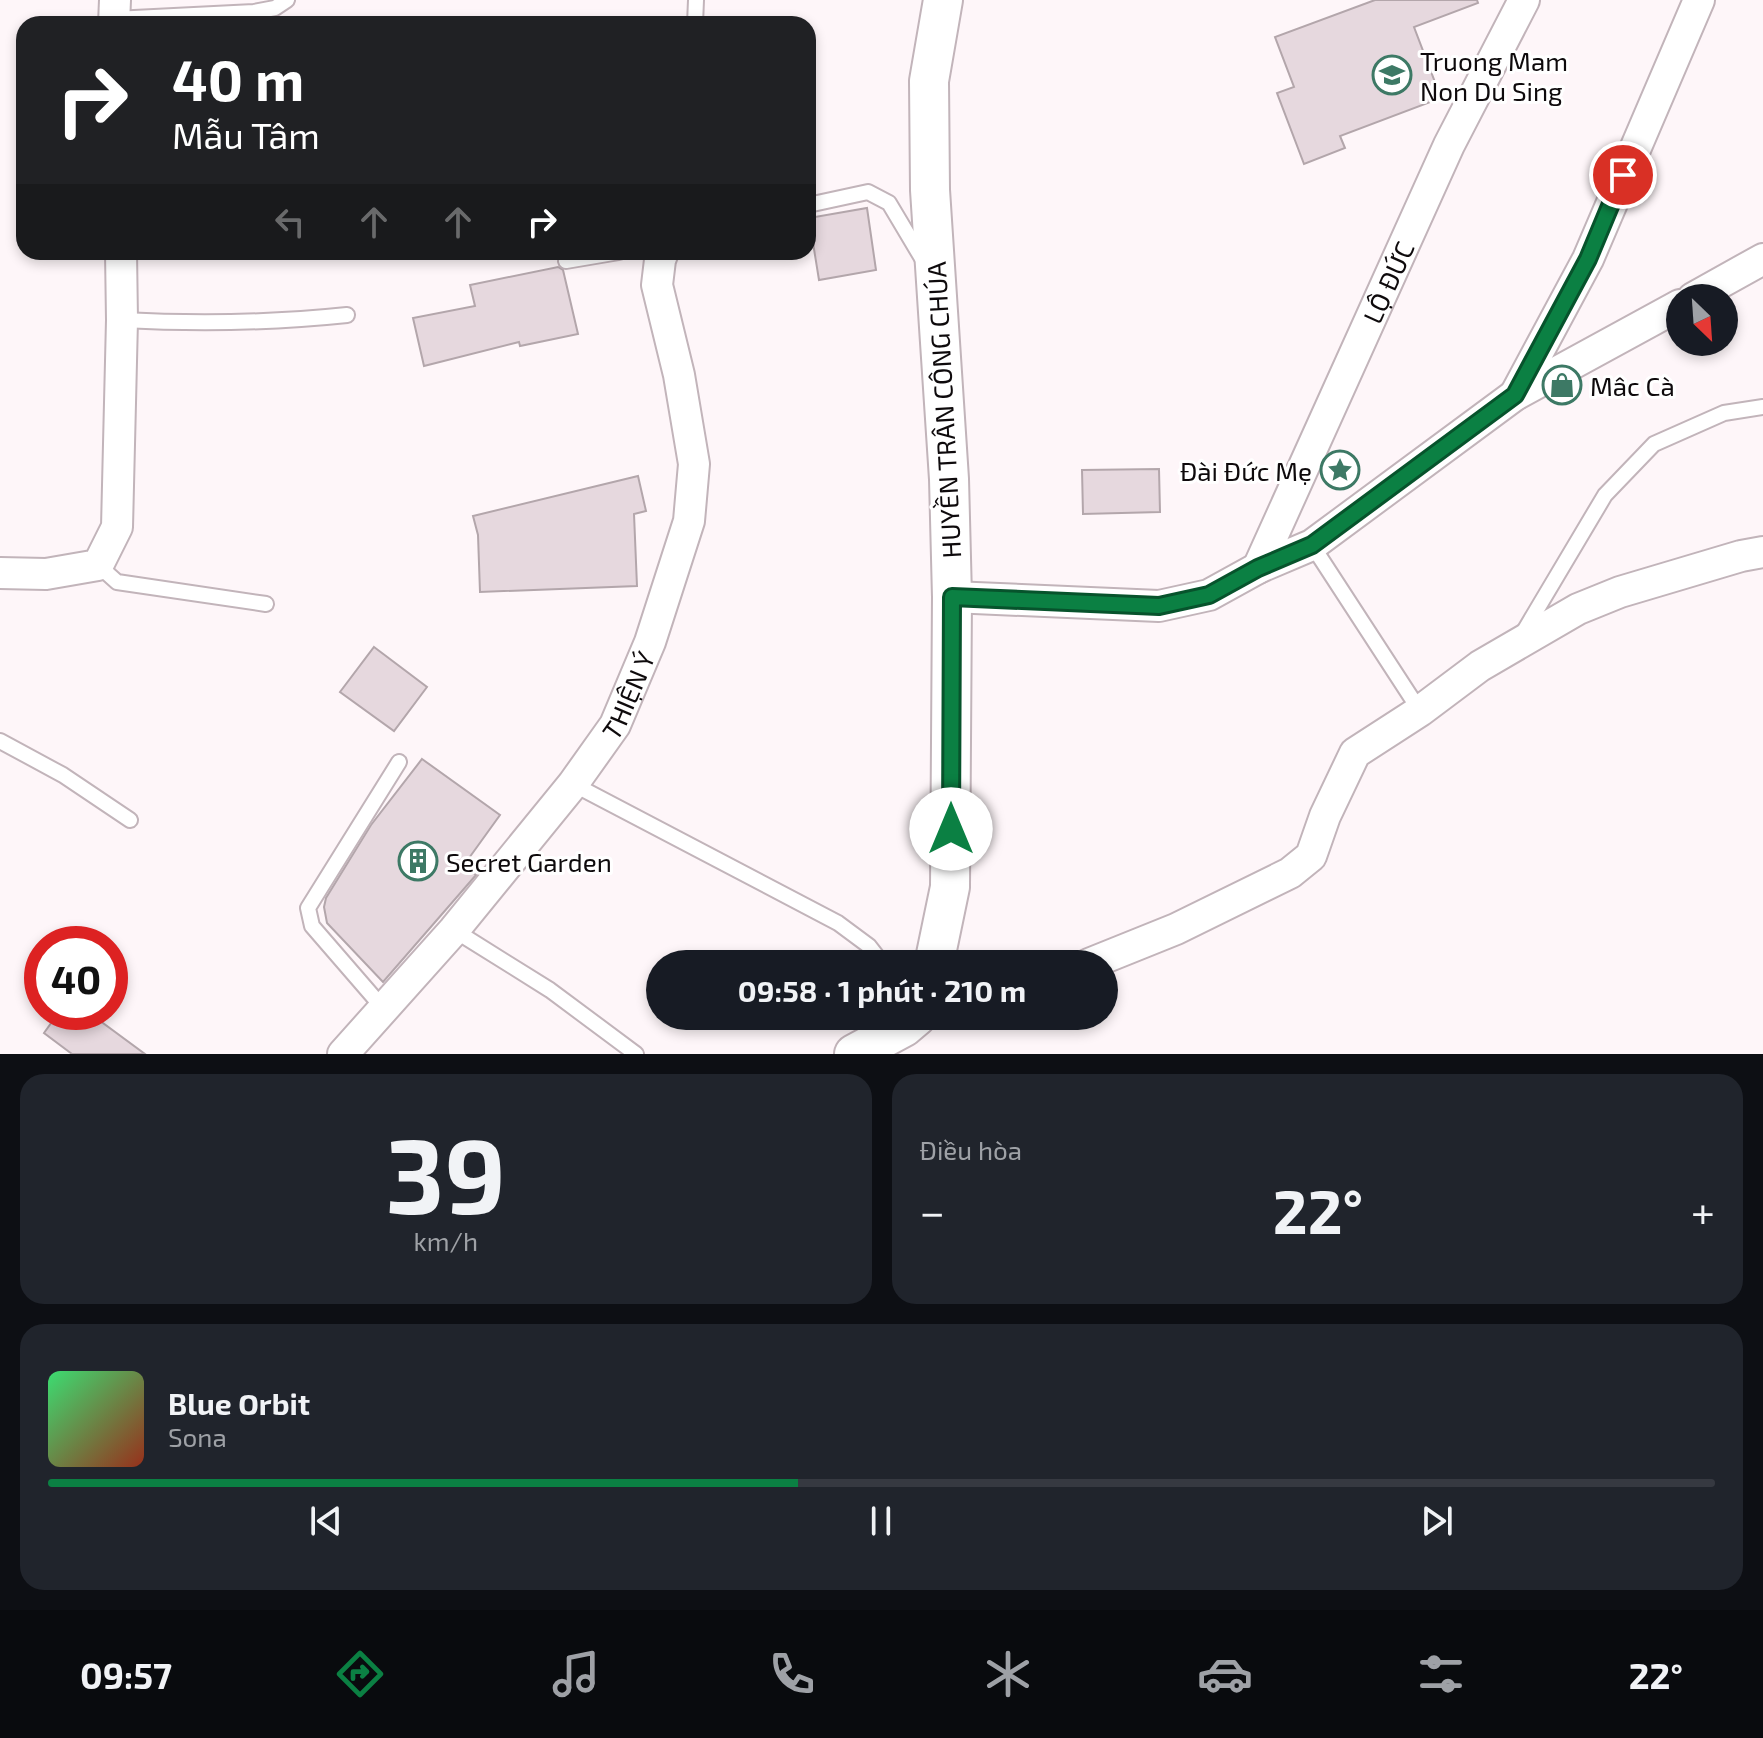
<!DOCTYPE html>
<html lang="vi">
<head>
<meta charset="utf-8">
<style>
	:root { --surface:#171b24; --page:#20242c; --text:#f1f3f6; --muted:#9ea1a6; --line:#363941; --accent:#0b8043 }
	body { margin:0; font-family:"Exo 2",sans-serif; background:var(--page); color:var(--text); height:100vh; display:flex; flex-direction:column; font-size:30px; white-space:nowrap }
	* { box-sizing:border-box; margin:0 }
	p { font-size:26px; color:var(--muted) }
	.icon { flex:none; width:44px; height:44px; fill:none; stroke:currentColor; stroke-width:2; stroke-linecap:round; stroke-linejoin:round }
	.map { position:relative; height:1054px; overflow:hidden }
	.panel { display:flex; flex-direction:column; gap:20px; padding:20px; background:#0d0f14; flex:1 }
	.panel>* { flex:none }
	.hud { position:absolute; left:16px; top:16px; width:800px; height:244px; border-radius:24px; box-shadow:0 4px 12px #0003; background:#202124; color:#fff; overflow:hidden }
	.needle { width:52px; rotate:155deg }
	.controls { position:absolute; left:1666px; top:284px; display:grid; gap:16px }
	.controls a { display:grid; place-items:center; width:72px; height:72px; border-radius:50%; background:var(--surface); box-shadow:0 4px 12px #0003; font-size:40px }
	.speed { position:absolute; left:24px; top:926px; display:flex; gap:16px; font-size:40px; font-weight:700; text-align:center }
	.speed>* { display:grid; place-content:center; width:104px; height:104px; border-radius:50%; background:var(--surface); box-shadow:0 4px 12px #0003; line-height:1 }
	.speed .limit { border:12px solid #d22; background:#fff; color:#111 }
	.pin { position:absolute; display:grid; place-items:center; width:68px; height:68px; color:#fff; margin:-34px; border:4px solid #fff; border-radius:50%; box-shadow:0 2px 8px #0007 }
	.me { position:absolute; width:88px; margin:-44px; rotate:0deg; stroke-linejoin:round; filter:drop-shadow(0 0 6px #0008) }
	.turn { display:flex; align-items:center; gap:28px; height:168px; padding:0 24px; font-size:36px }
	.turn .icon { width:104px; height:104px; stroke-width:2.5 }
	.turn b { display:block; font-size:56px; line-height:68px }
	.lanes { display:flex; align-items:center; height:76px; padding:0 24px; background:#0003; justify-content:center; gap:40px; direction:ltr }
	.lanes .off { opacity:.35 }
	.big { font-size:60px; font-weight:700; line-height:1.1 }
	.panel .card { flex:1; display:flex; flex-direction:column; justify-content:center; gap:12px; min-width:0; padding:0 28px; border-radius:24px; background:var(--page) }
	.panel .dial { align-items:center; gap:0 }
	.dial b { font-size:104px; line-height:1 }
	.song { display:flex; align-items:center; gap:24px }
	.cover { width:96px; height:96px; border-radius:12px; background:linear-gradient(135deg,hsl(140 70% 55%),hsl(10 70% 35%)) }
	.played { height:8px; border-radius:4px; background:linear-gradient(90deg,var(--accent) 45%,var(--line) 45%) }
	.keys { display:flex; justify-content:space-around; direction:ltr }
	.heat { display:flex; justify-content:space-between; align-items:center; font-size:44px; direction:ltr }
	.panel .tiles { flex:1; display:grid; gap:20px; grid-template-columns:1fr 1fr }
	.card:last-child { grid-column:span 2 }
	.trip { position:absolute; left:646px; top:950px; width:472px; height:80px; border-radius:40px; background:var(--surface); box-shadow:0 4px 12px #0003; font-weight:700; line-height:80px; text-align:center }
	.tab-bar { display:flex; height:128px; justify-content:space-around; align-items:center; background:#090b0e; color:var(--muted) }
	.tab-bar .icon { width:56px; height:56px }
	.tab-bar .active { color:var(--accent) }
	.tab-bar b { font-size:36px; color:var(--text) }
	.map>svg:first-child { display:block }
	.building { fill:#e6d8de; stroke:#b3a6ab; stroke-width:2 }
	.lines { fill:none; stroke-linecap:round; stroke-linejoin:round }
	.service-casing { stroke:#c2b4ba; stroke-width:18 }
	.minor-casing { stroke:#c2b4ba; stroke-width:34 }
	.tertiary-casing { stroke:#c2b4ba; stroke-width:42 }
	.service { stroke:#fff; stroke-width:14 }
	.minor { stroke:#fff; stroke-width:30 }
	.tertiary { stroke:#fff; stroke-width:38 }
	.route-casing { stroke:#07532c; stroke-width:20 }
	.route { stroke:#0b8043; stroke-width:14 }
	.labels { text-anchor:middle; dominant-baseline:central; stroke-width:6; stroke-linejoin:round; paint-order:stroke }
	.poi-label { font-size:26px; fill:#0e0a0c; stroke:#fff; text-anchor:start }
	.street-label { font-size:26px; fill:#0e0a0c; stroke:#fff }
</style>
</head>
<body>
<div class="map">
<svg width="1763" height="1054" viewBox="0 0 1763 1054">
	<rect width="100%" height="100%" fill="#fef6f9"/>
	<path class="building" d="M1375,0H1477L1478,3L1414,27L1441,98L1340,136L1345,148L1304,164L1277,93L1294,87L1275,37Z
		M867,208L876,270L819,280L809,218Z
		M558,267L563,270L578,334L520,346L519,342L424,366L413,318L475,306L470,285Z
		M1159,469L1160,512L1083,514L1082,470Z
		M638,476L646,511L634,514L637,586L480,592L478,535L473,516Z
		M374,647L427,687L394,731L340,692Z
		M422,759L500,815L464,865L476,875L383,982L327,923L324,907L326,898L371,825Z
		M59,1012H88L145,1054H72L44,1033Z"/>
	<g class="lines">
		<defs>
			<path id="service" d="M114,19L254,12L275,8L287,0
				M695,24L696,0
				M808,205L868,192L889,203L923,260
				M566,261L619,252
				M122,320C198,324 271,323 347,315
				M1312,545L1420,711
				M98,565L117,582L266,604
				M1523,633L1605,495L1654,444L1724,413L1763,407
				M0,741L63,775L130,820
				M573,784L838,923L869,946L883,964
				M454,930L550,990L636,1054
				M383,1008L312,926L308,908L399,762"/>
			<g id="minor">
				<path d="M114,24L115,0"/>
				<path d="M1693,298L1763,259"/>
				<path d="M1515,395L1588,259L1699,0"/>
				<path id="s1" d="M1258,568L1449,145L1524,0"/>
				<path d="M0,573L46,574L98,565L117,527L122,320L121,252"/>
				<path d="M952,597L1159,606L1209,595L1258,568L1312,545L1515,395L1680,305"/>
				<path d="M1089,964L1176,929L1290,873L1311,856L1325,816L1355,753L1420,711L1480,666L1578,609L1620,592L1741,556L1763,552"/>
				<path id="s2" d="M343,1054L454,930L573,784L615,725L650,642L689,521L694,464L679,375L657,285L660,260L663,252"/>
			</g>
			<path id="tertiary" d="M934,964L950,887L952,597L949,479L930,190L929,81L943,0
				M854,1054L904,1027L917,1016"/>
		</defs>
		<use href="#service" class="service-casing"/>
		<use href="#minor" class="minor-casing"/>
		<use href="#tertiary" class="tertiary-casing"/>
		<use href="#service" class="service"/>
		<use href="#minor" class="minor"/>
		<use href="#tertiary" class="tertiary"/>
	</g>
	<g class="lines">
		<defs>
			<path id="route" d="M951,829L952,597L1159,606L1209,595L1258,568L1312,545L1515,395L1588,259L1623,175"/>
		</defs>
		<use href="#route" class="route-casing"/>
		<use href="#route" class="route"/>
	</g>
	<defs>
		<symbol id="school-ring" viewBox="-11 -11 22 22"><circle r="9.5" fill="#fff" stroke="#3d7965" stroke-width="1.5"/><path d="M0-5L7-2L0 1L-7-2ZM-4 1L0 2.5L4 1V4Q0 6-4 4Z" fill="#3d7965"/></symbol>
		<symbol id="shop-ring" viewBox="-11 -11 22 22"><circle r="9.5" fill="#fff" stroke="#3d7965" stroke-width="1.5"/><path d="M-5-2.5h2.3a2.7 3.5 0 0 1 5.4 0H5L5.5 6h-11ZM-1.5-2.5h3a1.5 2.3 0 0 0-3 0Z" fill="#3d7965"/></symbol>
		<symbol id="sight-ring" viewBox="-11 -11 22 22"><circle r="9.5" fill="#fff" stroke="#3d7965" stroke-width="1.5"/><path d="M0-6L1.8-2.2L6-1.7L2.9 1.2L3.7 5.4L0 3.3L-3.7 5.4L-2.9 1.2L-6-1.7L-1.8-2.2Z" fill="#3d7965"/></symbol>
		<symbol id="building-ring" viewBox="-11 -11 22 22"><circle r="9.5" fill="#fff" stroke="#3d7965" stroke-width="1.5"/><path d="M-4-6H4V6H1V3H-1V6H-4ZM-2.5-4.3h1.7v1.8h-1.7ZM.8-4.3h1.7v1.8H.8ZM-2.5-1h1.7V.8h-1.7ZM.8-1h1.7V.8H.8Z" fill="#3d7965"/></symbol>
	</defs>
	<g fill-rule="evenodd">
		<use href="#school-ring" x="1370" y="53" width="44" height="44"/>
		<use href="#shop-ring" x="1540" y="363" width="44" height="44"/>
		<use href="#sight-ring" x="1318" y="448" width="44" height="44"/>
		<use href="#building-ring" x="396" y="839" width="44" height="44"/>
	</g>
	<g class="labels">
		<g class="poi-label">
			<text x="1420" y="60">Truong Mam<tspan x="1420" dy="30">Non Du Sing</tspan></text>
			<text x="1590" y="385">Mâc Cà</text>
			<text x="1312" y="470" text-anchor="end">Đài Đức Mẹ</text>
			<text x="446" y="861">Secret Garden</text>
		</g>
		<g class="street-label">
			<text stroke="none"><textPath href="#s1" startOffset="314">LỘ ĐỨC</textPath></text>
			<text transform="translate(943 410) rotate(-93)">HUYỀN TRÂN CÔNG CHÚA</text>
			<text stroke="none"><textPath href="#s2" startOffset="460">THIỆN Ý</textPath></text>
		</g>
	</g>
</svg>
<div class="controls">
<a><svg class="needle" viewBox="-14 -14 28 28"><path d="M0-13l5 13h-10z" fill="#e53935"/><path d="M0 13l5-13h-10z" fill="#9ea1a6"/></svg></a>
</div>
<div class="speed"><div class="limit">40</div></div>
<div class="pin" style="left:1623px;top:175px;background:#d93025"><svg class="icon" aria-label="arrive" viewBox="0 0 24 24"><path d="M6 21V4h12l-3 4 3 4H6"/></svg></div>
<svg class="me" style="left:951px;top:829px" viewBox="-20 -20 40 40"><circle r="19" fill="#fff"/><path d="M0-13L10 11 0 6-10 11z" fill="#0b8043"/></svg>
<div class="trip">09:58 · 1 phút · 210 m</div>
<div class="hud">
<div class="turn"><svg class="icon" aria-label="right" viewBox="0 0 24 24"><path d="M7 20v-9h11M14 6l5 5-5 5"/></svg><div><b>40 m</b>Mẫu Tâm</div></div>
<div class="lanes"><svg class="icon off" aria-label="left" viewBox="0 0 24 24"><path d="M17 20v-9H6M10 6l-5 5 5 5"/></svg><svg class="icon off" aria-label="ahead" viewBox="0 0 24 24"><path d="M12 20V5M6 11l6-6 6 6"/></svg><svg class="icon off" aria-label="ahead" viewBox="0 0 24 24"><path d="M12 20V5M6 11l6-6 6 6"/></svg><svg class="icon" aria-label="right" viewBox="0 0 24 24"><path d="M7 20v-9h11M14 6l5 5-5 5"/></svg></div>
</div>
</div>
<section class="panel">
<div class="tiles">
<div class="card dial"><b>39</b><p>km/h</p></div>
<div class="card"><p>Điều hòa</p>
<div class="heat"><a>−</a><b class="big">22°</b><a>+</a></div>
</div>
<div class="card">
<div class="song"><i class="cover"></i><div><b>Blue Orbit</b><p>Sona</p></div></div>
<div class="played"></div>
<div class="keys"><svg class="icon" aria-label="previous" viewBox="0 0 24 24"><path d="M18 5L8 12l10 7zM5 5v14"/></svg><svg class="icon" aria-label="pause" viewBox="0 0 24 24"><path d="M8 5v14M16 5v14"/></svg><svg class="icon" aria-label="next" viewBox="0 0 24 24"><path d="M6 5l10 7-10 7zM19 5v14"/></svg></div>
</div>
</div>
</section>
<nav class="tab-bar">
<b>09:57</b>
<svg class="icon active" aria-label="directions" viewBox="0 0 24 24"><path d="M12 3l9 9-9 9-9-9zM9 14v-3h6M13 9l2 2-2 2"/></svg>
<svg class="icon" aria-label="music" viewBox="0 0 24 24"><path d="M9 18V5l10-2v13"/><circle cx="6" cy="18" r="3"/><circle cx="16" cy="16" r="3"/></svg>
<svg class="icon" aria-label="phone" viewBox="0 0 24 24"><path d="M5 4h4l2 5-3 2q2 4 5 5l2-3 5 2v4C11 20 4 13 5 4z"/></svg>
<svg class="icon" aria-label="climate" viewBox="0 0 24 24"><path d="M12 3v18M4 7l16 10M4 17L20 7"/></svg>
<svg class="icon" aria-label="car" viewBox="0 0 24 24"><path d="M5 17H2v-5l4-1 3-4h7l3 4 3 1v5h-3M9 17h6M6 11h13"/><circle cx="7" cy="17" r="2"/><circle cx="17" cy="17" r="2"/></svg>
<svg class="icon" aria-label="filters" viewBox="0 0 24 24"><path d="M4 7h16M4 17h16"/><circle cx="9" cy="7" r="2"/><circle cx="15" cy="17" r="2"/></svg>
<b>22°</b>
</nav>
</body>
</html>
